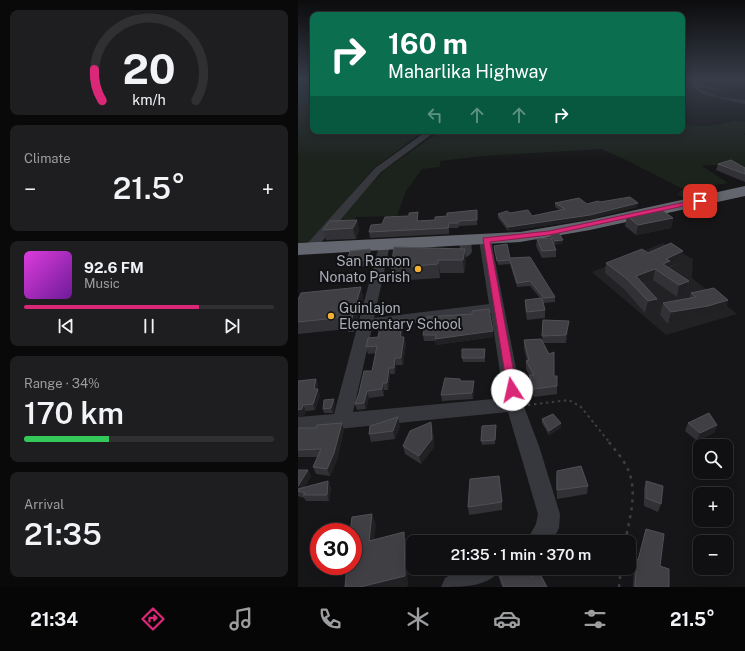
<!DOCTYPE html>
<html lang="en">
<head>
<meta charset="utf-8">
<style>
	:root { --surface:#101012; --page:#1e1e20; --text:#f1f3f6; --muted:#9c9d9f; --line:#303032; --accent:#db2777 }
	body { margin:0; font-family:"Public Sans",sans-serif; background:var(--page); color:var(--text); height:100vh; display:flex; flex-direction:column; font-size:15px; white-space:nowrap }
	* { box-sizing:border-box; margin:0 }
	p { font-size:13px; color:var(--muted) }
	.icon { flex:none; width:22px; height:22px; fill:none; stroke:currentColor; stroke-width:2; stroke-linecap:round; stroke-linejoin:round }
	.map { position:relative; flex:1; overflow:hidden }
	.panel { display:flex; flex-direction:column; gap:10px; padding:10px; background:#09090a; width:298px }
	.panel>* { flex:none }
	.guide { position:absolute; left:12px; top:12px; width:375px; height:122px; border-radius:8px; box-shadow:0 2px 10px #0003,0 0 0 1px var(--line); background:#0b6e4f; color:#fff; overflow:hidden }
	.tools { position:absolute; left:395px; top:439px; display:grid; gap:8px }
	.tools a { display:grid; place-items:center; width:40px; height:40px; border-radius:8px; background:var(--surface); box-shadow:0 2px 10px #0003,0 0 0 1px var(--line); font-size:20px }
	.speed { position:absolute; left:12px; top:523px; display:flex; gap:8px; font-size:20px; font-weight:700; text-align:center }
	.speed>* { display:grid; place-content:center; width:52px; height:52px; border-radius:50%; background:var(--surface); box-shadow:0 2px 10px #0003,0 0 0 1px var(--line); line-height:1 }
	.speed .limit { border:6px solid #d22; background:#fff; color:#111 }
	.pin { position:absolute; display:grid; place-items:center; width:34px; height:34px; color:#fff; margin:-17px; border-radius:8px; box-shadow:0 2px 6px #0006 }
	.me { position:absolute; width:44px; margin:-22px; rotate:350deg; stroke-linejoin:round; filter:drop-shadow(0 0 3px #0008) }
	.turn { display:flex; align-items:center; gap:14px; height:84px; padding:0 12px; font-size:18px }
	.turn .icon { width:52px; height:52px; stroke-width:2.5 }
	.turn b { display:block; font-size:28px; line-height:34px }
	.lanes { display:flex; align-items:center; height:38px; padding:0 12px; background:#0003; justify-content:center; gap:20px; direction:ltr }
	.lanes .off { opacity:.35 }
	.big { font-size:30px; font-weight:600; line-height:1.1 }
	.panel .widget { flex:1; display:flex; flex-direction:column; justify-content:center; gap:6px; min-width:0; padding:0 14px; border-radius:8px; background:var(--page) }
	.panel .dial { align-items:center; gap:0 }
	.dial svg { height:104px; overflow:visible; fill:none; stroke:var(--line); stroke-width:7; stroke-linecap:round; text-anchor:middle }
	.dial text { fill:var(--text); stroke:none }
	.song { display:flex; align-items:center; gap:12px }
	.cover { width:48px; height:48px; border-radius:6px; background:linear-gradient(135deg,hsl(300 70% 55%),hsl(280 70% 35%)) }
	.played { height:4px; border-radius:2px; background:linear-gradient(90deg,var(--accent) 70%,var(--line) 70%) }
	.keys { display:flex; justify-content:space-around; direction:ltr }
	.heat { display:flex; justify-content:space-between; align-items:center; font-size:22px; direction:ltr }
	.charge { height:6px; border-radius:3px; background:linear-gradient(90deg,#34c759 34%,var(--line) 0) }
	.trip { position:absolute; left:108px; top:535px; width:230px; height:40px; border-radius:8px; background:var(--surface); box-shadow:0 2px 10px #0003,0 0 0 1px var(--line); font-weight:600; line-height:40px; text-align:center }
	.tabs { display:flex; height:64px; justify-content:space-around; align-items:center; background:#060607; color:var(--muted) }
	.tabs .icon { width:28px; height:28px }
	.tabs .selected { color:var(--accent) }
	.tabs b { font-size:18px; color:var(--text) }
	main { display:flex; flex:1; min-height:0 }
	.map>svg:first-child { display:block }
	.built { fill:#222225 }
	.green { fill:#1c231d }
	.water { fill:#2c353c }
	.lines { fill:none; stroke-linecap:round; stroke-linejoin:round }
	.stream { stroke:#2c353c; stroke-width:1.5 }
	.path-far1 { stroke:#3d3f44; stroke-width:2; stroke-dasharray:2.5 3.5; stroke-linecap:butt }
	.path { stroke:#3d3f44; stroke-width:2.5; stroke-dasharray:3 5; stroke-linecap:butt }
	.minor { fill:#37383d; fill-rule:evenodd }
	.highway { fill:#63666e; fill-rule:evenodd }
	.wall { fill:#323236 }
	.shaded-wall { fill:#212124 }
	.building { fill:#3f3f44; stroke:#4f5156 }
	.route { fill:#db2777; stroke:#8e194d }
	.poi-dot { fill:#f2b134; stroke:#111113; stroke-width:1.5 }
	.labels { text-anchor:middle; dominant-baseline:central; stroke-width:4; stroke-linejoin:round; paint-order:stroke }
	.poi-label { font-size:14px; fill:#a8adb8; stroke:#111113; text-anchor:end }
</style>
</head>
<body>
<main>
<section class="panel">
<div class="widget dial"><svg viewBox="0 0 100 80">
<path d="M14 69A42 42 0 1 1 86 69"/>
<path d="M14 69A42 42 0 0 1 8 45" stroke="#db2777"/>
<text x="50" y="56" font-size="32" font-weight="700">20</text>
<text x="50" y="72" font-size="11">km/h</text>
</svg></div>
<div class="widget"><p>Climate</p>
<div class="heat"><a>−</a><b class="big">21.5°</b><a>+</a></div>
</div>
<div class="widget">
<div class="song"><i class="cover"></i><div><b>92.6 FM</b><p>Music</p></div></div>
<div class="played"></div>
<div class="keys"><svg class="icon" aria-label="previous" viewBox="0 0 24 24"><path d="M18 5L8 12l10 7zM5 5v14"/></svg><svg class="icon" aria-label="pause" viewBox="0 0 24 24"><path d="M8 5v14M16 5v14"/></svg><svg class="icon" aria-label="next" viewBox="0 0 24 24"><path d="M6 5l10 7-10 7zM19 5v14"/></svg></div>
</div>
<div class="widget"><p>Range · 34%</p><b class="big">170 km</b><div class="charge"></div></div>
<div class="widget"><p>Arrival</p><b class="big">21:35</b></div>
</section>
<div class="map">
<svg width="447" height="587" viewBox="0 0 447 587">
	<rect width="100%" height="100%" fill="#161618"/>
	<path class="built" d="M365,243L395,259L394,278L439,314L368,335L294,272Z"/>
	<path class="green" d="M2,80H15V131H125L75,169L13,242H0V81Z
		M436,121L447,122V133L445,134L447,135V171C432,168 418,163 404,166L430,183L406,187L416,194L387,199L379,194L385,189L326,159L303,149L184,156L142,161V167L124,169L108,191L99,216L58,217L50,227L33,228L86,170L143,131H384V125L412,126Z"/>
	<path class="water" d="M394,80H401L406,86L415,89L447,92L400,88L421,97L447,100V104L404,94L395,86L396,85Z"/>
	<g class="lines">
		<path class="stream" d="M413,89L427,90"/>
		<path class="path-far1" d="M230,405L271,400L283,407L312,443"/>
		<path class="path" d="M311,442C316,449 322,455 326,462C342,487 332,516 327,542
			M321,587L323,568"/>
		<path class="minor" d="M129,131H138L83,172L15,252H7L5,249L7,246L77,168Z
			M187,236L193,240L225,404L241,446L262,514L261,528L254,542H228L238,524L240,514L210,412L0,433V417L36,414L82,242H90L92,245L76,318L191,304L181,240ZM193,313L206,398L55,412L74,328Z
			M167,237L173,241L174,252C168,261 155,261 146,259L144,256L146,253L162,250L161,241Z
			M166,568H203C193,587 165,587 143,587L147,578Z"/>
		<path class="highway" d="M447,186V196L292,230L222,242L0,255V243L222,232L292,220Z"/>
	</g>
	<path class="wall" d="M420,164L447,168V182L418,170Z
		M302,202L339,207L292,219L210,231L200,218V214L212,213L234,216L262,210L257,207V203L289,204Z
		M179,210V225L161,226L160,228H151V234L72,238L71,232L84,224L111,216L120,218V221L137,220L149,216Z
		M329,216L375,218L373,228L338,235L327,226Z
		M59,220L61,230L58,239L28,240L25,230Z
		M252,235L265,243L257,245L255,243L258,250V257L244,258L238,246L239,239L252,238Z
		M196,246L257,297V302L246,303L245,302L247,310V318L229,320L227,308V300L242,298L232,286L219,287L212,264L200,265L196,250Z
		M72,249L74,256L72,266L51,268L49,261Z
		M167,249L168,262L166,273H142V278L95,281L93,268Z
		M350,253L383,262L371,268L391,281L388,292L379,297L355,280L345,284L359,299L357,310L347,313L327,290L307,273L308,263Z
		M63,287L65,298L56,332H50L49,329L0,334V298Z
		M393,293L430,300L427,311L407,317L370,324L362,315L365,303L392,298Z
		M128,317L195,337L138,345L137,341H126L125,335Z
		M105,319L106,325L104,337L108,343L105,365H98L97,374H92L90,390H86V396L71,398L68,409L59,410L57,404L74,371L78,353L70,354L68,347L80,337Z
		M245,320L271,321L270,329L268,343H245L259,386V394L236,397L231,383V375L228,369V361H229L226,348V340L244,341Z
		M187,353V362H165L164,358Z
		M18,379L20,385L19,389L22,395L17,410L8,411L6,415L0,417V381Z
		M162,381L176,387L175,399L144,401L143,395Z
		M37,403L35,413H26L25,409Z
		M244,419L263,423V428L251,435L244,423Z
		M390,423L419,425L416,433L399,441L387,431Z
		M198,425L197,444L184,445L183,441Z
		M102,426L97,439L73,442L71,434Z
		M0,428L46,430L39,460L32,476L18,474L15,467L20,457H0Z
		M135,430L136,447L123,464L107,454L105,446Z
		M0,470H10L13,476L6,487H33L31,501H8L6,498L0,496Z
		M259,471L290,486L289,494L259,499L258,479Z
		M348,481L363,504L360,512L346,506V489Z
		M204,502V510L171,515L170,507Z
		M348,529L362,566L371,587H335L336,567L339,559L340,560Z
		M199,568L233,577L249,587H204L200,575Z"/>
	<path class="shaded-wall" d="M340,203L339,207L292,219L210,231V227Z
		M375,218L373,228L338,235L340,225Z
		M59,220L61,230L58,239L55,228Z
		M265,240V243L257,245V241Z
		M72,249L74,256L72,266L71,260Z
		M167,249L168,262L166,273L165,260Z
		M385,251L383,262L371,267L370,272L365,264L368,259Z
		M140,260L142,273V278L140,264Z
		M357,269L355,280L336,287L338,276Z
		M391,281L388,292L379,297L381,285Z
		M63,287L65,298L56,332L53,321Z
		M359,299L357,310L347,313L350,301Z
		M430,300L427,311L407,317L370,324L373,312Z
		M105,319L106,325L103,343L102,337Z
		M271,321L270,329L268,343V335Z
		M195,331V337L138,345L137,339Z
		M106,337L108,343L105,365L103,358Z
		M97,358L98,365L97,374L96,368Z
		M91,368L92,374L90,390L89,383Z
		M18,379L20,385L18,395L16,389Z
		M176,381V387L175,399L174,393Z
		M85,383L86,390V396L84,389Z
		M20,389L22,395L17,410L15,404Z
		M69,391L71,398L68,409L66,403Z
		M36,399L37,403L35,413L33,408Z
		M5,405L8,411L6,415L0,417V410Z
		M100,417L102,426L97,439L95,431Z
		M133,422L135,430L136,447L123,464L121,456Z
		M44,423L46,430L39,460L32,476L29,469Z
		M263,423V428L251,435V431Z
		M419,425L416,433L399,441L402,433Z
		M10,470L13,476L4,492L0,491V486Z
		M30,481L33,487L31,501L29,495Z
		M74,514L78,525L75,553L71,541Z
		M106,532L109,544L110,586L108,587H62Z"/>
	<path class="building" d="M433,160L447,168V174L420,164Z
		M332,197L340,203L292,215L210,227L200,214L209,211L212,213L230,210L234,216L267,209L257,203L281,198L289,204L300,201L302,202Z
		M179,210V220L160,221V223H151L150,228L71,232L73,225L84,224L87,217L111,216V213L120,212L119,221L137,220V217L149,216V213Z
		M364,210L375,218L340,225L329,216Z
		M59,220L55,228L25,230L32,221Z
		M261,233L265,240L257,241L252,235Z
		M253,238L258,250L244,251L239,239Z
		M373,243L385,251L368,259L372,261L365,264L391,281L381,285L357,269L338,276L359,299L350,301L329,279L308,263L344,249L350,253Z
		M209,244L212,258L232,257L257,297L246,298L232,281L219,283L212,260L199,261L196,246Z
		M96,247L167,249L165,260H140V264L93,268Z
		M72,249L71,260L49,261L52,251Z
		M63,287L53,321H47L48,317L0,322V298H1L3,293Z
		M416,288L430,300L410,306L373,312L365,303L398,297L393,293Z
		M244,298L247,310L229,312L227,300Z
		M191,309L195,331L137,339L138,335H125L128,317L174,314V311Z
		M105,319L102,337H106L103,358H97L96,368H91L89,383H85L84,389L69,391L66,403L57,404L61,393L66,371H74L79,346L68,347L70,338L80,337L83,322Z
		M245,320L271,321L268,335L244,336Z
		M243,339L251,354L256,352V376H259V386L236,389L231,375H236L228,361L231,360L226,340Z
		M164,349H187L186,358H164Z
		M147,378L162,379V381H176L174,393L143,395Z
		M18,379L16,389H20L15,404L5,405L4,409L0,410V381Z
		M36,399L33,408L25,409L26,400Z
		M411,413L419,425L402,433L390,423Z
		M255,414L263,423L251,431L244,419Z
		M100,417L95,431L71,434L72,426Z
		M133,422L134,439L121,456L105,446L112,431Z
		M44,423L36,453L29,469L15,467L23,449L0,450V428H18L19,425Z
		M198,425L197,440L183,441L184,426Z
		M283,466L290,486L259,490V471Z
		M0,470H10L0,486Z
		M201,476L204,502L170,507L172,479Z
		M30,481L29,495H5L7,493L0,491V489Z
		M348,481L365,486L363,504L348,498Z
		M74,514L71,541L106,532L107,576L62,587H47L49,566H55V532H52L54,517Z
		M348,529L366,534L362,566L371,569V587H337L339,559L340,560Z
		M199,568H229L233,577L241,572L249,587H206Z"/>
	<linearGradient id="sky" x2="0" y2="1"><stop stop-color="#0c0c0d"/><stop offset="0.49" stop-color="#363c48"/><stop offset="1" stop-color="#363c48" stop-opacity="0"/></linearGradient>
	<rect width="447" height="162" fill="url(#sky)"/>
	<path class="route" d="M402,199L405,201L404,202L251,235L192,242L219,390L218,393H210L185,238L251,231Z"/>
	<g class="poi-dot">
		<circle cx="120" cy="269" r="4"/>
		<circle cx="33" cy="316" r="4"/>
	</g>
	<g class="labels">
		<g class="poi-label">
			<text x="112" y="261">San Ramon<tspan x="112" dy="16">Nonato Parish</tspan></text>
			<text x="41" y="308" text-anchor="start">Guinlajon<tspan x="41" dy="16">Elementary School</tspan></text>
		</g>
	</g>
</svg>
<div class="tools">
<a><svg class="icon" aria-label="search" viewBox="0 0 24 24"><circle cx="10" cy="10" r="6"/><path d="M15 15l6 6"/></svg></a>
<a>+</a>
<a>−</a>
</div>
<div class="speed"><div class="limit">30</div></div>
<div class="pin" style="left:402px;top:201px;background:#d93025"><svg class="icon" aria-label="arrive" viewBox="0 0 24 24"><path d="M6 21V4h12l-3 4 3 4H6"/></svg></div>
<svg class="me" style="left:214px;top:390px" viewBox="-20 -20 40 40"><circle r="19" fill="#fff"/><path d="M0-13L10 11 0 6-10 11z" fill="#db2777"/></svg>
<div class="trip">21:35 · 1 min · 370 m</div>
<div class="guide">
<div class="turn"><svg class="icon" aria-label="right" viewBox="0 0 24 24"><path d="M7 20v-9h11M14 6l5 5-5 5"/></svg><div><b>160 m</b>Maharlika Highway</div></div>
<div class="lanes"><svg class="icon off" aria-label="left" viewBox="0 0 24 24"><path d="M17 20v-9H6M10 6l-5 5 5 5"/></svg><svg class="icon off" aria-label="ahead" viewBox="0 0 24 24"><path d="M12 20V5M6 11l6-6 6 6"/></svg><svg class="icon off" aria-label="ahead" viewBox="0 0 24 24"><path d="M12 20V5M6 11l6-6 6 6"/></svg><svg class="icon" aria-label="right" viewBox="0 0 24 24"><path d="M7 20v-9h11M14 6l5 5-5 5"/></svg></div>
</div>
</div>
</main>
<nav class="tabs">
<b>21:34</b>
<svg class="icon selected" aria-label="directions" viewBox="0 0 24 24"><path d="M12 3l9 9-9 9-9-9zM9 14v-3h6M13 9l2 2-2 2"/></svg>
<svg class="icon" aria-label="music" viewBox="0 0 24 24"><path d="M9 18V5l10-2v13"/><circle cx="6" cy="18" r="3"/><circle cx="16" cy="16" r="3"/></svg>
<svg class="icon" aria-label="phone" viewBox="0 0 24 24"><path d="M5 4h4l2 5-3 2q2 4 5 5l2-3 5 2v4C11 20 4 13 5 4z"/></svg>
<svg class="icon" aria-label="climate" viewBox="0 0 24 24"><path d="M12 3v18M4 7l16 10M4 17L20 7"/></svg>
<svg class="icon" aria-label="car" viewBox="0 0 24 24"><path d="M5 17H2v-5l4-1 3-4h7l3 4 3 1v5h-3M9 17h6M6 11h13"/><circle cx="7" cy="17" r="2"/><circle cx="17" cy="17" r="2"/></svg>
<svg class="icon" aria-label="filters" viewBox="0 0 24 24"><path d="M4 7h16M4 17h16"/><circle cx="9" cy="7" r="2"/><circle cx="15" cy="17" r="2"/></svg>
<b>21.5°</b>
</nav>
</body>
</html>
